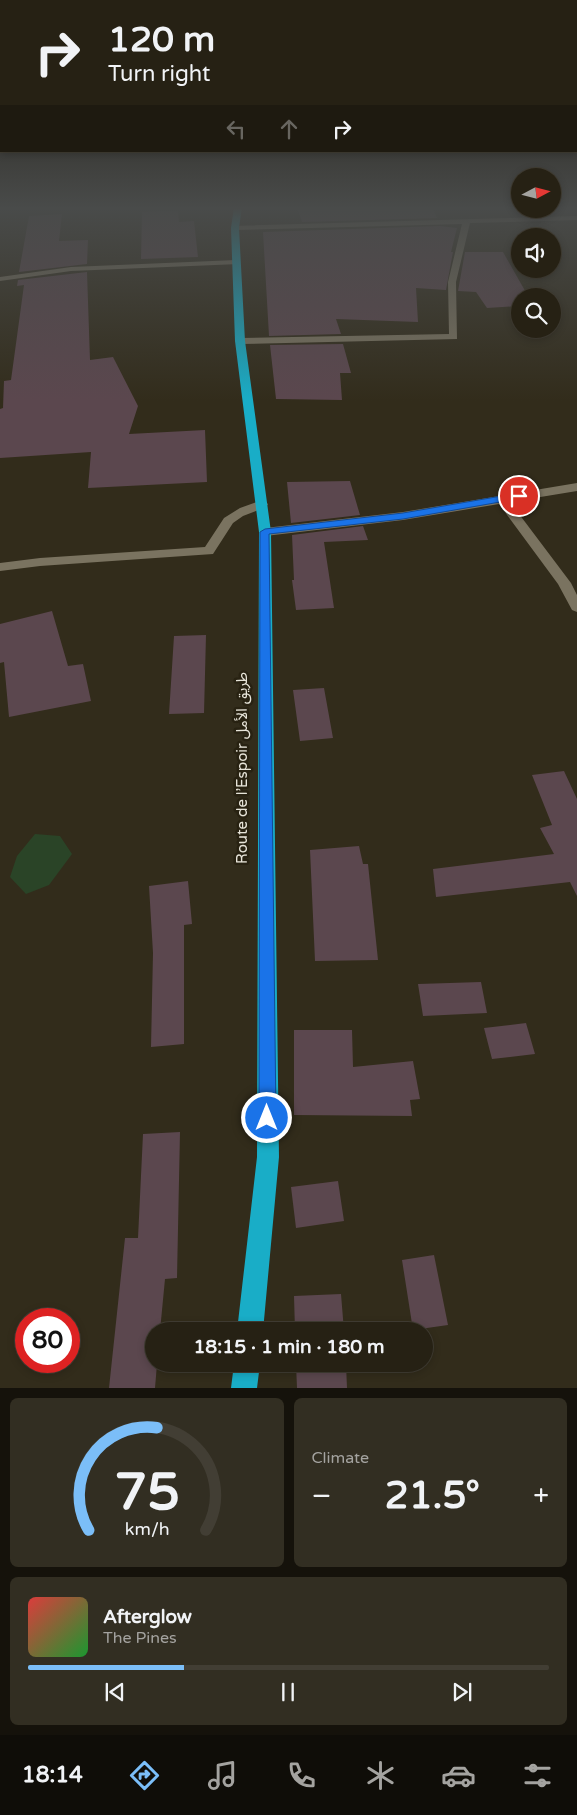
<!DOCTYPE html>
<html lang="en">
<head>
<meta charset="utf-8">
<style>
	:root { --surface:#262114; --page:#322e22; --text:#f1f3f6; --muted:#a4a3a0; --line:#423e34; --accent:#7bbef8 }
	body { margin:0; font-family:"Varela Round","Noto Sans Arabic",sans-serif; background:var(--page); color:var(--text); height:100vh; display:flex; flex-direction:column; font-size:19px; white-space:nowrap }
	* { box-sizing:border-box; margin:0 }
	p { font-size:16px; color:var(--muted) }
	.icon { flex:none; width:28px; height:28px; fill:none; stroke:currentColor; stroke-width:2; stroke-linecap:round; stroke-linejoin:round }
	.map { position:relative; height:1388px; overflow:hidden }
	.panel { display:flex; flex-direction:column; gap:10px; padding:10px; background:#15120b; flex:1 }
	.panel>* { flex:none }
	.hud { position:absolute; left:0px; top:0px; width:578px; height:152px; box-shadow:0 2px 8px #0003,0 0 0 1px var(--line); background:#262114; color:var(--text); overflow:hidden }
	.needle { width:32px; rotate:83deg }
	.fabs { position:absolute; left:511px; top:168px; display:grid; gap:10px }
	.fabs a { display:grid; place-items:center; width:50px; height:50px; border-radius:50%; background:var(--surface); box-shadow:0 2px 8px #0003,0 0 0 1px var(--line); font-size:25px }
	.speed { position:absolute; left:15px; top:1308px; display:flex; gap:10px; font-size:25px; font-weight:700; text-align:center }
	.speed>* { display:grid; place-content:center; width:65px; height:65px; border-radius:50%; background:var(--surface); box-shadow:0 2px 8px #0003,0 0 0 1px var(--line); line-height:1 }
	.speed .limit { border:8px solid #d22; background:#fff; color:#111 }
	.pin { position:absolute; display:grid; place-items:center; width:42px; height:42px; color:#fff; margin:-21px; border:2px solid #fff; border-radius:50%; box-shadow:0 1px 5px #0007 }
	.me { position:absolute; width:55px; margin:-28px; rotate:0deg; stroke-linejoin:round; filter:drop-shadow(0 0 4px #0008) }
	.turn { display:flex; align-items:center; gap:18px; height:105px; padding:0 25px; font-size:22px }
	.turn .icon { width:65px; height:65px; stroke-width:2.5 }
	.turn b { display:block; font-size:35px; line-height:42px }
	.lanes { display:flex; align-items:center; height:48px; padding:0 25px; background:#0003; justify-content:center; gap:25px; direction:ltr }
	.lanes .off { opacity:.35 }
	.big { font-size:38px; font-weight:700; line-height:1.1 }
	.panel .widget { flex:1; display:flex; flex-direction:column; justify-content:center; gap:8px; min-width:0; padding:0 18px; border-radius:8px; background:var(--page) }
	.panel .dial { align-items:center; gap:0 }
	.dial svg { height:130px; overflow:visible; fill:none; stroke:var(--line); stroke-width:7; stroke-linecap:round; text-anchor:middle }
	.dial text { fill:var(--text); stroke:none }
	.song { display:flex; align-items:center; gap:15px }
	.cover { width:60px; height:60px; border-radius:8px; background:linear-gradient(135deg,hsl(0 70% 55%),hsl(130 70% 35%)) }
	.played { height:5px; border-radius:2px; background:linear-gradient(90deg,var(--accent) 30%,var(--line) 30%) }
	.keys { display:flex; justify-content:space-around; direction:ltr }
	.heat { display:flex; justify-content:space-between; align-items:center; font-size:28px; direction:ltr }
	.panel .tiles { flex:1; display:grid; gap:10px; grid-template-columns:1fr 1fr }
	.widget:last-child { grid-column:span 2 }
	.trip { position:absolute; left:145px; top:1322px; width:288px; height:50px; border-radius:25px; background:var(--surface); box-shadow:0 2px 8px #0003,0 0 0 1px var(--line); font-weight:700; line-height:50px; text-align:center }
	.tabs { display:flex; height:80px; justify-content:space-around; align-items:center; background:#0f0d08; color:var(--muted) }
	.tabs .icon { width:35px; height:35px }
	.tabs .on { color:var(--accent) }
	.tabs b { font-size:22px; color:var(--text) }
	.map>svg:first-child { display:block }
	.green { fill:#2a4427 }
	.building { fill:#5b474e }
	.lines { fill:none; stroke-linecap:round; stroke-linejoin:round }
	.minor { fill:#7a7360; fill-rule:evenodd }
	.highway { fill:#19adc7; fill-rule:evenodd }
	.route { fill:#1a73e8; stroke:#114b97 }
	.labels { text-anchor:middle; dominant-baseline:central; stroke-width:5; stroke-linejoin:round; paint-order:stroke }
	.street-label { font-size:15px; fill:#e7e4d9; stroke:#282212 }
</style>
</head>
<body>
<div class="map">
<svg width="577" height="1388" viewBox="0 0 577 1388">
	<rect width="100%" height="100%" fill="#322c1b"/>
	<path class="green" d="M35,834L60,836L72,854L49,885L26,894L10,877L17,856Z"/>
	<path class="building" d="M297,207H423L424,209H433L437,218L302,222Z
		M178,211L179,222L194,221L198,257L141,259L142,212Z
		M62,214L59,241L88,240L87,264L19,272L29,216Z
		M440,226L457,228L451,252H453L446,290L416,288L418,322L336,319L341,334L269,336L263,232Z
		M465,252H503L528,296H520V306L487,308L476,292L458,291Z
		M87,272L90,360L113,357L138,406L129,434L205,430L207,482L88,488L91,452L0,458V409L3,408L4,381L11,380L24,285L17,286L18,280Z
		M343,344L351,373H340L342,400L276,399L270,345Z
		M350,481L360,515L291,523L287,482Z
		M363,526L368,540L324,542L334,608L296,610L292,580H294L292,535Z
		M52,611L68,666L83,664L91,701L9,717L4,662L0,663V624Z
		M206,635L204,713L169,714L174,636Z
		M324,688L333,738L300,741L293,690Z
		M564,771L577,799V896L570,882L436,897L433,869L554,854L540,828L552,825L532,775Z
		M359,846L363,864H368L378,960L315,961L310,850Z
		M188,881L192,924L184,925V1044L151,1047L153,953L149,886Z
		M481,982L487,1013L423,1016L418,984Z
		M526,1023L535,1054L492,1059L484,1028Z
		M294,1030H352L353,1067L413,1061L420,1099L410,1100L412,1116L294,1115Z
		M180,1132L177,1278L165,1279L160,1331H154V1364H157L155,1388H109L125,1238H138L143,1134Z
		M338,1181L344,1221L296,1228L291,1187Z
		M434,1255L448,1325L413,1330L402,1260Z
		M341,1294L344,1331H295L294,1296Z
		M296,1364H346L347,1388H297Z"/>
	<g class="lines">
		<path class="minor" d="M577,216V220L470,223L456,282L457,339L240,344L235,341L240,338L449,334L448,282L462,224L235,230H232V226Z
			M236,260H239V264L71,271L0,281V277L71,267Z
			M577,483V491L510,502L571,583L577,595V612L572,610L558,584L499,504L403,520L265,536L259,532L265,528L403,512Z
			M262,500L268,504L266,507L243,516L233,523L213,554L40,566L0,571V563L40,558L205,547L224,518L240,508Z"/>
		<path class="highway" d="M234,207H242L239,228L245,341L271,532L279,1157L263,1331H237L257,1157L259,532L235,341L231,228Z
			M234,1364H260L257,1388H231Z"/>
	</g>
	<linearGradient id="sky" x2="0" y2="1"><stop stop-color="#1c180f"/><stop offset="0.52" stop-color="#494b4a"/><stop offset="1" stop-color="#494b4a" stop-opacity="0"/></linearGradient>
	<rect width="577" height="401" fill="url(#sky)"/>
	<path class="route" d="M519,493L523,494V498L403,519L269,534L276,1118L273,1124L267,1126L262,1124L259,1118L260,532L265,529L403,513Z"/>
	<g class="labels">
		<g class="street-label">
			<text transform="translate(242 768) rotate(-90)">Route de l’Espoir طريق الأمل</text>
		</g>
	</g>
</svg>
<div class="fabs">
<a><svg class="needle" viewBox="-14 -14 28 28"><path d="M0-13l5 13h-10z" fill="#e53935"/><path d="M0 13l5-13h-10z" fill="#a4a3a0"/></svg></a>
<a><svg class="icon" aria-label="sound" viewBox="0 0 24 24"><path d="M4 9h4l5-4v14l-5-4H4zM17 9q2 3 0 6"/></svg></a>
<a><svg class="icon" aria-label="search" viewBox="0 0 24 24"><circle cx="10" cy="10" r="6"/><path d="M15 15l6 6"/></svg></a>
</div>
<div class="speed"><div class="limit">80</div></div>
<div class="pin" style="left:519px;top:496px;background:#d93025"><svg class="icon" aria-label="arrive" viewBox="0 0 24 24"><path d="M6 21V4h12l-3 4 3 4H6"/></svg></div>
<svg class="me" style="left:267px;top:1118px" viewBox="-20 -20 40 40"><circle r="17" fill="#1a73e8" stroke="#fff" stroke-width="3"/><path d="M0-11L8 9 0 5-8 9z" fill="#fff"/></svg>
<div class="trip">18:15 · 1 min · 180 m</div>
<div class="hud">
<div class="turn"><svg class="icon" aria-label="right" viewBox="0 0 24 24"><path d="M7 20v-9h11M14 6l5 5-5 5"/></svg><div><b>120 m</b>Turn right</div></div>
<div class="lanes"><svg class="icon off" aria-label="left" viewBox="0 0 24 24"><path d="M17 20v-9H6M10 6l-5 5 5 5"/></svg><svg class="icon off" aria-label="ahead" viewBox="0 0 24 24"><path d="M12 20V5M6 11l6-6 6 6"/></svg><svg class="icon" aria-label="right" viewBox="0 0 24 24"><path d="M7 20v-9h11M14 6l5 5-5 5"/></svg></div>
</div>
</div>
<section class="panel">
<div class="tiles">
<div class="widget dial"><svg viewBox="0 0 100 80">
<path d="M14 69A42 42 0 1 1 86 69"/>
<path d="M14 69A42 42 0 0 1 56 6" stroke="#7bbef8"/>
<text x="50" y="56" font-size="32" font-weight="700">75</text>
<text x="50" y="72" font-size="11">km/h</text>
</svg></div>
<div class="widget"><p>Climate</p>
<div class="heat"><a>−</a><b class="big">21.5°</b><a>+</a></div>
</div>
<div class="widget">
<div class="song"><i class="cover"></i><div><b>Afterglow</b><p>The Pines</p></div></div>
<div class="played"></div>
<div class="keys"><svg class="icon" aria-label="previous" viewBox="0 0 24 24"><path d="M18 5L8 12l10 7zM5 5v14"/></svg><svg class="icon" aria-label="pause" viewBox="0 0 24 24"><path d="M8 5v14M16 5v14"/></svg><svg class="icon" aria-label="next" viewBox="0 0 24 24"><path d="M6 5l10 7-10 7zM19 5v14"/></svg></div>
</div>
</div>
</section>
<nav class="tabs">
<b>18:14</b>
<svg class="icon on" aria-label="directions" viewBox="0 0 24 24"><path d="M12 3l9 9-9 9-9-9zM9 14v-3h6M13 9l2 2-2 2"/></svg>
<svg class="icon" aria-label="music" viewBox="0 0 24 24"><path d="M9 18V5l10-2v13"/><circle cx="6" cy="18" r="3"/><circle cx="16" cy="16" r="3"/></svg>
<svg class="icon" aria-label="phone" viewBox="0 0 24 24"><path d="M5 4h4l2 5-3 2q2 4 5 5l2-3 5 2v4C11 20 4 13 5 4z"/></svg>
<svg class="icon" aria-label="climate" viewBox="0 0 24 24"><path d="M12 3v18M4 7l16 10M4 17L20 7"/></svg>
<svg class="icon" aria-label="car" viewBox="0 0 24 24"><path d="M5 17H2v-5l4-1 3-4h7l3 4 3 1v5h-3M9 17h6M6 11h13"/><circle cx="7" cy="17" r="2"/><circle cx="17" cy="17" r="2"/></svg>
<svg class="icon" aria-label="filters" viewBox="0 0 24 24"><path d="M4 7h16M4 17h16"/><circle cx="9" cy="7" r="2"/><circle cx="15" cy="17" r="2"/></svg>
</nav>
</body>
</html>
